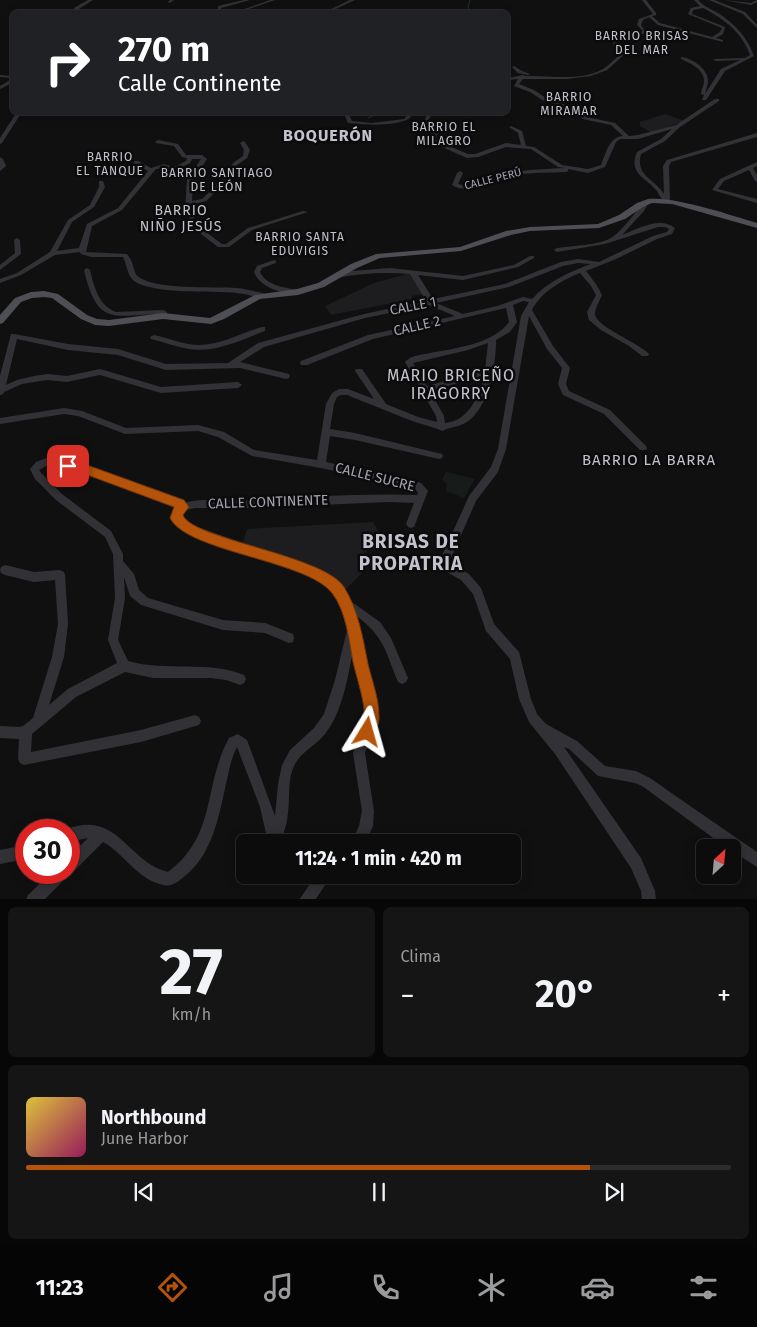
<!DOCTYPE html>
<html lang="es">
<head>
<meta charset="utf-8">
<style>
	:root { --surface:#0c0c0d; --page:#151516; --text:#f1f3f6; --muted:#9a9b9d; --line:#2c2c2e; --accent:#b45309 }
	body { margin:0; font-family:"Fira Sans",sans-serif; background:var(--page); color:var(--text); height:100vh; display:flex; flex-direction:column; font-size:19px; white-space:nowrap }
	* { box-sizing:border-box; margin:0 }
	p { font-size:16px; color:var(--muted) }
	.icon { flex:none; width:28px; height:28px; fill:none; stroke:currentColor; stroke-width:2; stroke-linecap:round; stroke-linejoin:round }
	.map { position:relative; height:899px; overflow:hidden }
	.side { display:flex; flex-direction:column; gap:8px; padding:8px; background:#070707; flex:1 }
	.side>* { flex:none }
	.hud { position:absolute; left:10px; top:10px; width:500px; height:105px; border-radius:8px; box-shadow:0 2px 12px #0003,0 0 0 1px var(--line); background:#202124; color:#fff; overflow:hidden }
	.needle { width:32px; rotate:26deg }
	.controls { position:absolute; left:696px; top:839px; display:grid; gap:10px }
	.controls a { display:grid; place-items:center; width:45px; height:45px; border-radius:8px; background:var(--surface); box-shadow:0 2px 12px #0003,0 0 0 1px var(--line); font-size:25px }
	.speed { position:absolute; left:15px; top:819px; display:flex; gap:10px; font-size:25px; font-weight:700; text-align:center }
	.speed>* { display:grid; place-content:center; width:65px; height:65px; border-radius:50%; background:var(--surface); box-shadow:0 2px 12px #0003,0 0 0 1px var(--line); line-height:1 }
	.speed .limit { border:8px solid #d22; background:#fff; color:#111 }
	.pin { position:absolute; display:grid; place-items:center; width:42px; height:42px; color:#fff; margin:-21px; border-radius:10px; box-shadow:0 2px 8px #0006 }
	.me { position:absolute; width:55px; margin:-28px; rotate:8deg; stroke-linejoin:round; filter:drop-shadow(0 0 4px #0008) }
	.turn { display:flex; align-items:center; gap:18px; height:105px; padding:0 25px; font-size:22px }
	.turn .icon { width:65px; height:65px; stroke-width:2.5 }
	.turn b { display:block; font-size:35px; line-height:42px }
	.big { font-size:38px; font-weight:700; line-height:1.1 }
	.side .tile { flex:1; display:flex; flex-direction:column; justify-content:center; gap:8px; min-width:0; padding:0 18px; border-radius:8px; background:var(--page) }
	.side .dial { align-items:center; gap:0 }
	.dial b { font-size:65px; line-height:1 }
	.song { display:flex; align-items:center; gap:15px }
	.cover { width:60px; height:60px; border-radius:8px; background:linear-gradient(135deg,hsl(50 70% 55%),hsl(330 70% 35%)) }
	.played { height:5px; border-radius:2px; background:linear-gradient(90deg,var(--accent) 80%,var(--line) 80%) }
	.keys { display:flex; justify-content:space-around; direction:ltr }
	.heat { display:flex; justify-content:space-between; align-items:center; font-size:28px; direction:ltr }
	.side .tiles { flex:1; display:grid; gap:8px; grid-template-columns:1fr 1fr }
	.tile:last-child { grid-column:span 2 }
	.trip { position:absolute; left:236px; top:834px; width:285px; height:50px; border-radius:8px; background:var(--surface); box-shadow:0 2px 12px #0003,0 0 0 1px var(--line); font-weight:700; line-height:50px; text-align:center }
	.dock { display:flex; height:80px; justify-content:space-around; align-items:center; background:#050505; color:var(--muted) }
	.dock .icon { width:35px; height:35px }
	.dock .current { color:var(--accent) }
	.dock b { font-size:22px; color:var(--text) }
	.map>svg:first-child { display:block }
	.built { fill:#1d1c1e }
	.green { fill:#171b19 }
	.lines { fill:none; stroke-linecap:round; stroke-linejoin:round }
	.stream { stroke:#282c33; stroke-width:1 }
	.minor { fill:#323136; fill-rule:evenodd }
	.major { fill:#4e4e55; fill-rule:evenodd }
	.route { fill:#b45309; stroke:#753606 }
	.labels { text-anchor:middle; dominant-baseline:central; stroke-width:5; stroke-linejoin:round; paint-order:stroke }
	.far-street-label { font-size:11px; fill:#a2a3b1; stroke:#0b0b0c }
	.far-neighbourhood-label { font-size:12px; letter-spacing:1px; fill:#c3c3cd; stroke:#0b0b0c }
	.far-quarter-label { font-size:14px; letter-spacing:1px; fill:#c3c3cd; stroke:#0b0b0c }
	.street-label { font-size:14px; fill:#a2a3b1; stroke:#0b0b0c }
	.neighbourhood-label { font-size:15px; letter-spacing:1px; fill:#c3c3cd; stroke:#0b0b0c }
	.far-district-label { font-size:16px; font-weight:bold; letter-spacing:1px; fill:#c3c3cd; stroke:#0b0b0c }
	.quarter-label { font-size:16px; letter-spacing:1px; fill:#c3c3cd; stroke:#0b0b0c }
	.district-label { font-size:19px; font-weight:bold; letter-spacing:1px; fill:#c3c3cd; stroke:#0b0b0c }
</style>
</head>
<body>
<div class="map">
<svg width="757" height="900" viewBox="0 0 757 900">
	<rect width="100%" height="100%" fill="#101011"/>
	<path class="built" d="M665,114L685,121L652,133L640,126V122Z
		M407,274H411L422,294L412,296L413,299L331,315L325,306L374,283Z
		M373,522L385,542L364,553L370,565L344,591L320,571L242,545L247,529Z"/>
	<path class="green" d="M446,472L475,479L464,498L446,491L447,484L442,480Z"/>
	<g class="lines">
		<path class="stream" d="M470,0L468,7L471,12
			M368,118L381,112"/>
		<path class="minor" d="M88,0H93L77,10L75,12H73L74,8Z
			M170,0H174L170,3L168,2Z
			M244,0H250L221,8L222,12H218V6Z
			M270,0H275L240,12H236Z
			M350,0H355L329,12H325Z
			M642,0H646L656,13V15L652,16L660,23L712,37L720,32L722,28L688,14L691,8L700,6L694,0H698C703,6 711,9 718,13C735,24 747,37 754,56L725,71L706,100H702L704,95L701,94C701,90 704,86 704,81C704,69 690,63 681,59V57C691,58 708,68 708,81C708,85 706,89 705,94L721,69L740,60L715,61L714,59L745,58L750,55C742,32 724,19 703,8L693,10L692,14L725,27L723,34L716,38L723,40V42L658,25L649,17L643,20L641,25L646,33L617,41V44L623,49L625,54L607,70L591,76L567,79H523L519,84L534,90L546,98L566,105L587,117L615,123L629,136L638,135L676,125L715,99H719V101L680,127L665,141L641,154C635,176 654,178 664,194L663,166L667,160L757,133V137L671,162L669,166L670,201L667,203C661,200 660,196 657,191C646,177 628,174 637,152L661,139L672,129L638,139H620L616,142L605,167L588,173L568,169V171L566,172C552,173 537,172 523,174C504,177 470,197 452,185L457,173L460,171L463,173L458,184C479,190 502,174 522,171C536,169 550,169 565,168L558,167L531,149L506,147L478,157L467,158L431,142V131L425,119L428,112H433L429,119L437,131L436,140C450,144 454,136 466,135V137L455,143L444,144L468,154H475L506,143L521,145L518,133L509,127L511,126L522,131L526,146L534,147L562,165L588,169L601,165C606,153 609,137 623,136L611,125L583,119L562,107L542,100L530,92L514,86L518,79L508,80V78L523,75L525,76C550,75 580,82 603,69C610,65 615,58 621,54L620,50L613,44L614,39L643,31L637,25L639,19L653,14Z
			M709,0H714L745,12L757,25V28L743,14Z
			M724,0L751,3L757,0V2L751,5Z
			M514,66L522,71L530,74L528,75L518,73L512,67Z
			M0,75L12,76V78L0,77Z
			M10,80H12V83L0,89V86Z
			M17,112H22L2,143L0,144V138Z
			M343,112H348L352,121L372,123L404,119L406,117V112H410L411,117C400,127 363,125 348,123Z
			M158,140L178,144L186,155H202L207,159L193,180L192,201L202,199L223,179L233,163L243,156L244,150L240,143L243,141L245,142L250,150L247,158L237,165L227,181L206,201L191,205C190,223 209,234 222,244H226L248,228L303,211L308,212L252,230L229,247H218L196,230L185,211L187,180L201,159H192L190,163L177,170L164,168L156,169L122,210L92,226L86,252L127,254L131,260L136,275C153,291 213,286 237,288C247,289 257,292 267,294V298C258,298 247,294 237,293C211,290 155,295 134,281C127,275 127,265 123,257H91L81,254L80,252L55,255L21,275L0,283V279L17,273L50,252L68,220L90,205L99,187V181H103L105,187L94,207L72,222L57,251L79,248L87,224L118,208L148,171L134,163V161H138L151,168L164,164L174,167L186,161L187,158L182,157L174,146L156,143L155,142Z
			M0,157L3,159L6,166L0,171Z
			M757,162V166L753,168L757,175V182L755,181L749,170L724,181L718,189L757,199V203L712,190L720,179Z
			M644,201L649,202L644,211L622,235C638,229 660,216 675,228L672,234L657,239L616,259L586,271L596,284L602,295C600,300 595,308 595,314C595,326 639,343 649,354L648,356H642L629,346L601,330L589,320L587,312L596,295L591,286L580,273C561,281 542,291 532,310L553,346L570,368L566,384L569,391L610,410L646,446L647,448L646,450H640L604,414L563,395L558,384L562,368L547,349L529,316L506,449L498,472L476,501L450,560L453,565L469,574L481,588L494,624L519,652L531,699L537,714L546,724L577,741L605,766L636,771L650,778L693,808L757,852V867L732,851V848H727L642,786L635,783L598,776L569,749L564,747L641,858L655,891L656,900H642L641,891L631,868L555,754L529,722L519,699L510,659L486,631L473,594L461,580L445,571L440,560L469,496L491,467L498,449L521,316L529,302L523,301L513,305L517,322L510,332L496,340C496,366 489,407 467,422C459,427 450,427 442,431L438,429L412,421L347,395H341L337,397L334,404L330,429L355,433L442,454L443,456L442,458L439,459L355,440L330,436L326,462L418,482L421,483L428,491L414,527L411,528L408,527L406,524L414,503L389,502L246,508H195L186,510L182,514V519L192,525L318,570L336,581L349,600L380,622L391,638L408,678L406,682L402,684L398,682C385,650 384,636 355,615L358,626L378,717L365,753L374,811L373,826L366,842H352L359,826L362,811L353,753L366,717L353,652C347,679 343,711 325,734C316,745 301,752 295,764C287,778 290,798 288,813C287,824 284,833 280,842H268L260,807L237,747C231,758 229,771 226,784C219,816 212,855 185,876C173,886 169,888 154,882C133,873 122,852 103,842L74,871L69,873L67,877L44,900H26L28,895L52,872H69V857L88,838L69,842V830H65C118,808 126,862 168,872C214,837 204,795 224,748L229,738L238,734L247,740L275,816L278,784L282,765L290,750L314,728L324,714L335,680L348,626L341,605L328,587L311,576L186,531C176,525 166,520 175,508L82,472L46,466L39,470L41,473L62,494L111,531L123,554V561L134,574L139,590L148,598L223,620L265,623L293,634L294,638L293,642L289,643L265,633L223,630L141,605L130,596L124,577L125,598L118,640L128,661C166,672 207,660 244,675L246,679L244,683L240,685L226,680L211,678H153L125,672L76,697L32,734L31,752L141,730L195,715L199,717L201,721L199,725L141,742L24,765L20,763L18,759L19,739L0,738V726L19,727L23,726L33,718L52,657L58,624L55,580L34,582L5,575L1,573L0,570L1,567L5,565L34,572L60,570L64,572L65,575L68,624L64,657L49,705L68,689L117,663L108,640L115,598L113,554L105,537L56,500L35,479L30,469L36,462L46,458L83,465L183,503C207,497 232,501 256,500C309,497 363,493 417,495L418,492L415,489L321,468L252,456L218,437L198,431L125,434L78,416L64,414L0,424V418L64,408L82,411L126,428L198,425L224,432L254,450L317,460L326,404L332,393L339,389H348L374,399L355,371L356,369H362L386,404L418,417L437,422L436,416L405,362C411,355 421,355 430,353C456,348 493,344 509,322L506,308L373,339L307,365H301L300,363L301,361L368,335L455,316L429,305L365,318L264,347L240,362L289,374L290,376L289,378L286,379L240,368L166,370L118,355L68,350L17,339L6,385L17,380L34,376L48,374L67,376L100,369L161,387L238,382L242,385L238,388L161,393L100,375L67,382L48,380L34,382L22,384L4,392L3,394L0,395V376L11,334H14L68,344L118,349L166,364L228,363L258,343L364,314L426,301L410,274C386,272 361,273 337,278L334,276L335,275L352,271L390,268L463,276L514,265L530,256H534V258L518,267L463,280L418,275L433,299L505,284L561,262L578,259L599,262L653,236L667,232L669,229L665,227H658L605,244L557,252L554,250L557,248C570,246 600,245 611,238C620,233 638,210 644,201ZM578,263L591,264C570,272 548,281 532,299L523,297L497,306L463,314L436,303L509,287L563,266ZM488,343L485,370L427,386L413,363L468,350ZM484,376C479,396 469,421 445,423L444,416L430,391Z
			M17,238L20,240L21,254L0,270V265L15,253L14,240Z
			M274,260L276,261V263L262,268L260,272C267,287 287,287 300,291V293C284,295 260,288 254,272L257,266Z
			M87,268L90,270C94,286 98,305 116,312L163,310L167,312V316L163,318H160L159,314C111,316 97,325 84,270Z
			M262,327H265V331C241,340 216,353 189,349C176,347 164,342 151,339L150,337L154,335C165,337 176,342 188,344C215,349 237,334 262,327Z
			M26,845V859L0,864V850Z
			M316,875H332L315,900H299Z"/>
		<path class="major" d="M648,199C674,196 731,215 757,223V228L672,204L652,203L643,207L625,219L599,228L530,231L511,235L461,251L380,258L357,268L324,287L298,295L260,299L224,319L211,324L163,319L109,326L95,325L81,319L52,298L44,297L32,298L21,302L3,323L0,324V315L15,298L31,292L44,291L58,294L87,315L97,319L109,320L163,313L210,318L255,295L297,289L318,283L351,264L376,254L460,247L506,231L530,227L598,224L619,215L637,203Z"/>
	</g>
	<path class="route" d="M68,462L87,465L184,500L189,507L183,515C191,539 324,555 344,587C358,609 363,638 368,664C372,680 379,699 379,716C380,723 375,732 373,738L367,740L361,738L359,732C361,728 363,723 364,718C366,704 356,676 353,662C349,640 346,611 332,593C306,560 187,552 170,518L174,507L82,473L64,469L62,466Z"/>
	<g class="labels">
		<g class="far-street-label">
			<text transform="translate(493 179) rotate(-14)">CALLE PERÚ</text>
		</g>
		<g class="far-neighbourhood-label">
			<text x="642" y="36">BARRIO BRISAS<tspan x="642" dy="14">DEL MAR</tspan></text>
			<text x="569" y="97">BARRIO<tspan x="569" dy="14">MIRAMAR</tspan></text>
			<text x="444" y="127">BARRIO EL<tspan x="444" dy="14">MILAGRO</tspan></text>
			<text x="110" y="157">BARRIO<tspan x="110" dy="14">EL TANQUE</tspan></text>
			<text x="217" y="173">BARRIO SANTIAGO<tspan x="217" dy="14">DE LEÓN</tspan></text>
			<text x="300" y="237">BARRIO SANTA<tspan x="300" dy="14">EDUVIGIS</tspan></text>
		</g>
		<g class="far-quarter-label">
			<text x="181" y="210">BARRIO<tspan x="181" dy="16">NIÑO JESÚS</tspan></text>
		</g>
		<g class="street-label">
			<text transform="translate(413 306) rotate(-11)">CALLE 1</text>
			<text transform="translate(417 326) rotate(-13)">CALLE 2</text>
			<text transform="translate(375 477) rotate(14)">CALLE SUCRE</text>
			<text transform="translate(268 502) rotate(-2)">CALLE CONTINENTE</text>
		</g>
		<g class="neighbourhood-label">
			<text x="649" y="460">BARRIO LA BARRA</text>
		</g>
		<g class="far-district-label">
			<text x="328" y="135">BOQUERÓN</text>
		</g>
		<g class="quarter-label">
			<text x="451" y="375">MARIO BRICEÑO<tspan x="451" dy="18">IRAGORRY</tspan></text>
		</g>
		<g class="district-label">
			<text x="411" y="541">BRISAS DE<tspan x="411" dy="22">PROPATRIA</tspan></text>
		</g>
	</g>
</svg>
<div class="controls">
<a><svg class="needle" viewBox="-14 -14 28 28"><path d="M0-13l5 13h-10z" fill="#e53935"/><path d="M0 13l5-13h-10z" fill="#9a9b9d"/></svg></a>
</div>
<div class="speed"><div class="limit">30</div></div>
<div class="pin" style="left:68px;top:466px;background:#d93025"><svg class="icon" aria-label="arrive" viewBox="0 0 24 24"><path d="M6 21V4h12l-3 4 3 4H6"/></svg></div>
<svg class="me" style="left:367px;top:732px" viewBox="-20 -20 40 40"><path d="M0-17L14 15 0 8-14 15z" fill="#b45309" stroke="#fff" stroke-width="4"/></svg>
<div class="trip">11:24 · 1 min · 420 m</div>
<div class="hud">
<div class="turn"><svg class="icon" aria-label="right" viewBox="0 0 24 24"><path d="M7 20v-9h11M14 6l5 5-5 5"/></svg><div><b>270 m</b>Calle Continente</div></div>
</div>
</div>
<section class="side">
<div class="tiles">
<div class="tile dial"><b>27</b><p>km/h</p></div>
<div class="tile"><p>Clima</p>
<div class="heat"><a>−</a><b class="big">20°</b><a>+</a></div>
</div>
<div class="tile">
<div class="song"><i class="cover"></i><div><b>Northbound</b><p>June Harbor</p></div></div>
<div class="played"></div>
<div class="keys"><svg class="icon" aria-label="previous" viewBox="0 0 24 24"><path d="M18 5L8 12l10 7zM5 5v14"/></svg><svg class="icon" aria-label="pause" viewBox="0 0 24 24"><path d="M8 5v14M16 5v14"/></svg><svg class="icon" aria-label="next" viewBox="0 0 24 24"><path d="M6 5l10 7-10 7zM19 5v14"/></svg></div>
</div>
</div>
</section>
<nav class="dock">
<b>11:23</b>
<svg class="icon current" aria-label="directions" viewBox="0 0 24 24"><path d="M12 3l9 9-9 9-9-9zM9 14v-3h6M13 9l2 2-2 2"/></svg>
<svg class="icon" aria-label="music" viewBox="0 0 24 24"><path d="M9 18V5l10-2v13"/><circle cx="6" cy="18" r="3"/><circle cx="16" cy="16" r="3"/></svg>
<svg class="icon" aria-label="phone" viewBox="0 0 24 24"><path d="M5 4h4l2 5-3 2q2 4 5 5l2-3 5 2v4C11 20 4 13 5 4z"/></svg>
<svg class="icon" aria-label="climate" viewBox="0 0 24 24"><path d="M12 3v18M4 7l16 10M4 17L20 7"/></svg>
<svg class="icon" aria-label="car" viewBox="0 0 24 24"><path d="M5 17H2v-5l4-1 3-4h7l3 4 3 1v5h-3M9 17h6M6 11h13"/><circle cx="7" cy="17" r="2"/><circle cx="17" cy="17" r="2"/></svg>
<svg class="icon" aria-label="filters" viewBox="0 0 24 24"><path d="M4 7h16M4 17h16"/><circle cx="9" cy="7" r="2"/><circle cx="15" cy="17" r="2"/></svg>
</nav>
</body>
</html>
